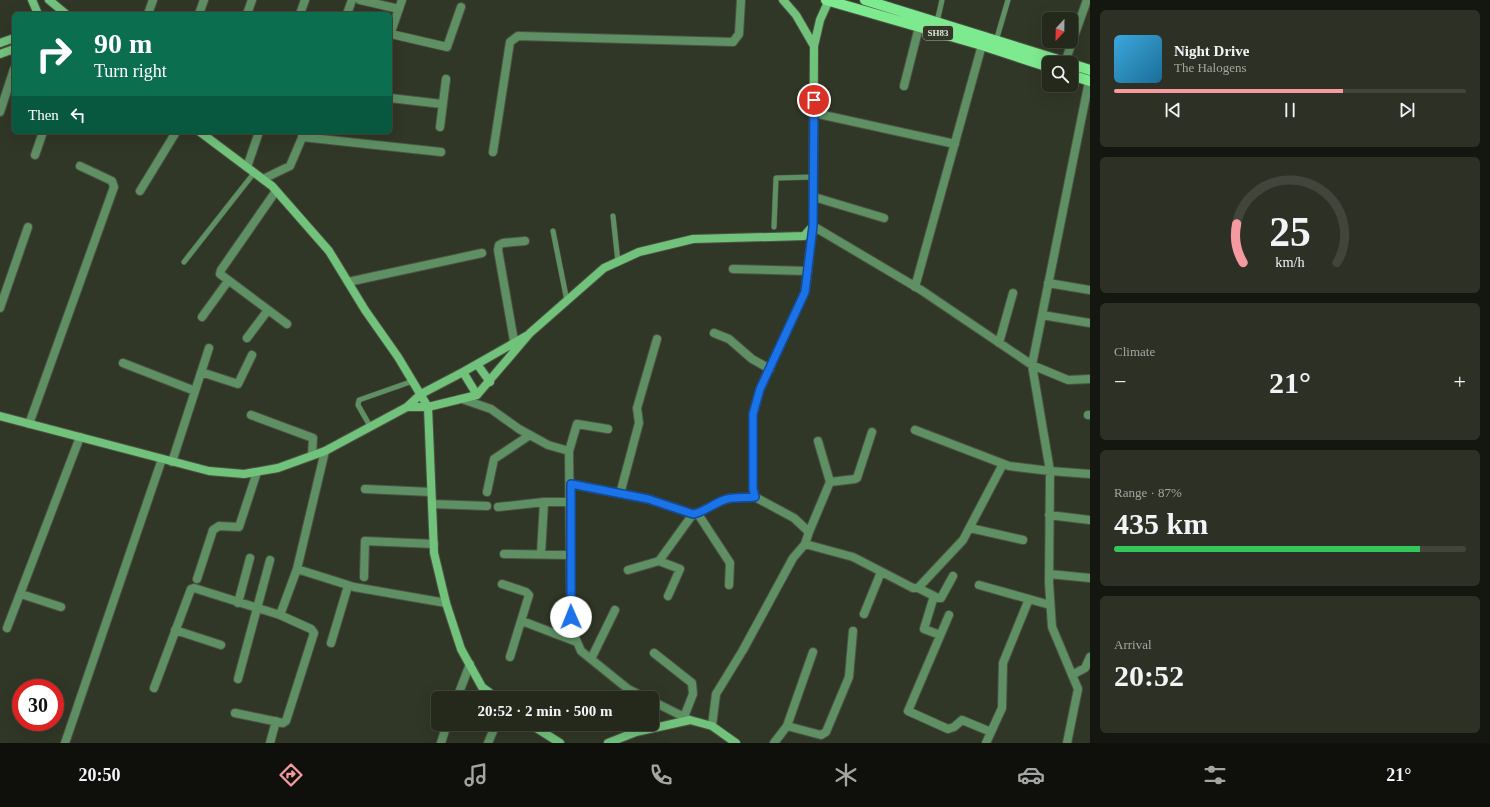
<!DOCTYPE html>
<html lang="en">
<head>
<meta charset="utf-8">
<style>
	:root { --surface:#25291c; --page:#2d3125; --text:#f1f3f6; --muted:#a3a6a3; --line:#42453b; --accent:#f49aa0 }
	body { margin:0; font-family:"Times New Roman",serif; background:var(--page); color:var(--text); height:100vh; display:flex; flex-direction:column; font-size:15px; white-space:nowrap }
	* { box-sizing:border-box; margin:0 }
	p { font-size:13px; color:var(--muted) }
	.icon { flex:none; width:22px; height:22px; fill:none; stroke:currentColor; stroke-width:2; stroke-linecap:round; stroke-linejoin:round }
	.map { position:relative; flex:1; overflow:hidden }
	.drawer { display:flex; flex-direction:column; gap:10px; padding:10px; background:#14170f; width:400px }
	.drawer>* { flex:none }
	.guide { position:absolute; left:12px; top:12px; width:380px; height:122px; border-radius:6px; box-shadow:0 4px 16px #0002,0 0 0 1px var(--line); background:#0b6e4f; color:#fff; overflow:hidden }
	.needle { width:26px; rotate:202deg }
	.fabs { position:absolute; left:1042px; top:12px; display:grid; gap:8px }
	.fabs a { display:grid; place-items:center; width:36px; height:36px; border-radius:6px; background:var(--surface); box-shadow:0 4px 16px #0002,0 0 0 1px var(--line); font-size:20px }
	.speed { position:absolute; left:12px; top:679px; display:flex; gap:8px; font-size:20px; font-weight:700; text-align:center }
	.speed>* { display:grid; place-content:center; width:52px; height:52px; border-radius:50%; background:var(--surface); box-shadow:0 4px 16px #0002,0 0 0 1px var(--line); line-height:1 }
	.speed .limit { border:6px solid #d22; background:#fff; color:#111 }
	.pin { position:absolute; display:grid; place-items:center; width:34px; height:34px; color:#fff; margin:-17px; border:2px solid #fff; border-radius:50%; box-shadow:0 1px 4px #0007 }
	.me { position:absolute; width:44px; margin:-22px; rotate:359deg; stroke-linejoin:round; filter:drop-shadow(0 0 3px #0008) }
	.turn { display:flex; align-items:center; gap:14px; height:84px; padding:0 16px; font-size:18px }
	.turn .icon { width:52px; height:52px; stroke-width:2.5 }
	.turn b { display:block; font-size:28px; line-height:34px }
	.then { display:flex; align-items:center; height:38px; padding:0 16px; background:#0003; gap:8px; font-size:15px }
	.big { font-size:30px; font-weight:700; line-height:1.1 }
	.drawer .card { flex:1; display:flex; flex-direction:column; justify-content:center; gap:6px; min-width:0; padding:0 14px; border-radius:6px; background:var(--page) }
	.drawer .dial { align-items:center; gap:0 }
	.dial svg { height:104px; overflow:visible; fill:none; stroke:var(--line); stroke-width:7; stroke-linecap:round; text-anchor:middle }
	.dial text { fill:var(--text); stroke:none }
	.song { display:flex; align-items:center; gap:12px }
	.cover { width:48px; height:48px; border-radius:6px; background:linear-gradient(135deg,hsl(200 70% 55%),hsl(200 70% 35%)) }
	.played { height:4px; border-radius:2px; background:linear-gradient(90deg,var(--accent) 65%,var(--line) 65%) }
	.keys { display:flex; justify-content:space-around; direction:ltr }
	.heat { display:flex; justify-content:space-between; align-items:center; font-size:22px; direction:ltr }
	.charge { height:6px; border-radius:3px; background:linear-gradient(90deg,#34c759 87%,var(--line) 0) }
	.trip { position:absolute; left:431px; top:691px; width:228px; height:40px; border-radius:6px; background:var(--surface); box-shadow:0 4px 16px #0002,0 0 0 1px var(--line); font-weight:700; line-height:40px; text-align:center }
	.dock { display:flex; height:64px; justify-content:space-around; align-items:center; background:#0f100b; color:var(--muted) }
	.dock .icon { width:28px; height:28px }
	.dock .current { color:var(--accent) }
	.dock b { font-size:18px; color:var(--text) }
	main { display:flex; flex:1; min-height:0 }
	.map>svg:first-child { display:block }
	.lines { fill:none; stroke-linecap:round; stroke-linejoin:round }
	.lane-casing { stroke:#4d5343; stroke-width:6 }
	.street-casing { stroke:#4d5343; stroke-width:10 }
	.secondary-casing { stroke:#4d5343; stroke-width:10 }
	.primary-casing { stroke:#4d5343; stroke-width:12 }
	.lane { stroke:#5e9064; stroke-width:5 }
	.street { stroke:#5e9064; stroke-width:8 }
	.secondary { stroke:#71c37c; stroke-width:8 }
	.primary { stroke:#7eea8f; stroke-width:10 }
	.route-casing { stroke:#114b97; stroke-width:10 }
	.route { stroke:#1a73e8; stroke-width:7 }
	.labels { text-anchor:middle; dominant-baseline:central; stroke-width:4; stroke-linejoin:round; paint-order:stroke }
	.shield { fill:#313726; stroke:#adb2a5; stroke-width:1 }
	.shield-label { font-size:9px; font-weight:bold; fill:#e2e7dc }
</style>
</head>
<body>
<main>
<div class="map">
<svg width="1090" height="743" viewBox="0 0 1090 743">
	<rect width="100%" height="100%" fill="#313726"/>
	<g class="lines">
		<defs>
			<path id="lane" d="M937,22L942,0
				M996,41L1008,0
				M613,216L618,262
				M774,227L776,178L814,177
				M553,231L567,301
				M184,262L254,173
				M370,426L358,405L359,400L413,381"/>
			<path id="street" d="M360,0L399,9
				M148,14L153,0
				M199,14L204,0
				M247,14L252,0
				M300,14L305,0
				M347,14L352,0
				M391,34L447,47L461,7
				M390,35L402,0
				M1065,62L1087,0
				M904,86L919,27
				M390,98L442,104
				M0,112L14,69
				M814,113L955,144
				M440,127L446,79
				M302,137L441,152
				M493,152L510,42L518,36L733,42L739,34L741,0
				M35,155L43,132
				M247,167L259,132
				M263,179L290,166L304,133
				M140,191L176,132
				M276,191L221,270L220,274L287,324
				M814,197L884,218
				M733,269L808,271
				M348,282L482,253
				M1048,283L1090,290
				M915,287L982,45
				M0,308L28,227
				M1042,315L1090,323
				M202,317L228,281
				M714,333L729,339L752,359L770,369
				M247,338L268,310
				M514,341L498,250L499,245L503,243L525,241
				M999,343L1013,293
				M123,363L195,391
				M201,372L238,384L252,355
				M462,399L491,409L519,429L548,445L569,451L571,628L581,651L628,689L646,698
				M251,415L313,438L312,455
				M1088,415H1090
				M29,424L114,187L112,181L80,166
				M915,430L1009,466L1050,471L1090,474
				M569,451L577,424L608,429
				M172,462L209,348
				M830,482L855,479L857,478L872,432
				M571,484L648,499L693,514C702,513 716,502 727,499C736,497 746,498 755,497
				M365,489L431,492
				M487,492L494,459L530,435
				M620,494L639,423L637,408L657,339
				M432,504L487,506
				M498,507L544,502H571
				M698,514L730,563L729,585
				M1049,515L1090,520
				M970,528L1023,540
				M809,532L830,482L818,441
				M805,544L853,557L913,588H918L963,540L1003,464
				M504,554L571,555
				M541,554L544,502
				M659,561L680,569L668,596
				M297,569L354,587L446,603
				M628,570L659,561L693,514
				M1049,574L1090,578
				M364,577L365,541L434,544
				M197,579L213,530L219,526L239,527L257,472
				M502,584L526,592L529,595L510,657
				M979,585L1050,605
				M918,588L938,598H941L953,576
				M21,594L61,607
				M934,596L924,629L940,635
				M238,603L250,558
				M864,614L881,572
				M949,615L908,711L948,729L954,727L962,720L991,732
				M522,621L577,642
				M7,628L80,437
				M175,630L221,645
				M331,643L348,586
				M654,653L692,683L693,694L684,717
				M591,659L615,610
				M1072,675L1085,668L1090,657
				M238,679L270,560
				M154,688L191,589L194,588L280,615L297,569L325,451
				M457,698L470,664
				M652,701L688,719
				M235,713L283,723L286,721L314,633L311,629L280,615
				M712,726L716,694L743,650L793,558L805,544L809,532L794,518L755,497L753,489V414L760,389L805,292L813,226L921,290L1032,365L1068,380L1090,379
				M787,726L821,735L826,732L849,677L853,631
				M65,743L162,459
				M270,743L276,721
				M441,743L447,724
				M488,743L496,724
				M774,743L787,726L813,652
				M986,743L1002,708L1003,663L1029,599
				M1067,743L1078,689L1052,627L1049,583L1050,471L1032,365L1089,81"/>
			<path id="secondary" d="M32,0L38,14
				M49,0L66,14
				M0,43L14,38
				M814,46L820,20L829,0
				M0,54L14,49
				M200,132L272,186L329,251L365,310L398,357L428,407L434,553L446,603L461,649L482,687L497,698
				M477,364L490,382
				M463,372L477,395
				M407,407H428L477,395L530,333L604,268L639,252L693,239L804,236L813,226L814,46L796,15L783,0
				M0,416L209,471L244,474L278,468L325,451L407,407L421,394L463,372L528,335
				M530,724L560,743
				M608,743L636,732L690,720L712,726L736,743"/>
			<path id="primary" d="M826,0L982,45L1049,67
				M865,0L1068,63
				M1071,64L1090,70
				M1071,75L1090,81"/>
		</defs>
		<use href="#lane" class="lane-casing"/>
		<use href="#street" class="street-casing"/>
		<use href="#secondary" class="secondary-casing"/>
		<use href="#primary" class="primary-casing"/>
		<use href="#lane" class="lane"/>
		<use href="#street" class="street"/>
		<use href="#secondary" class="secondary"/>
		<use href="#primary" class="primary"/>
	</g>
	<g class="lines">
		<defs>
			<path id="route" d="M571,617V484L648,499L693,514C703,513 715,502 727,499C736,497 746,498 755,497L753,489V414L760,389L805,292L813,226L814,100"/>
		</defs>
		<use href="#route" class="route-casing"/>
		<use href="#route" class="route"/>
	</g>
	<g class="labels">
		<rect class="shield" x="923" y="26" width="30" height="14" rx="3"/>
		<g class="shield-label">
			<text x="938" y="33">SH83</text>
		</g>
	</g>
</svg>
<div class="fabs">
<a><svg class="needle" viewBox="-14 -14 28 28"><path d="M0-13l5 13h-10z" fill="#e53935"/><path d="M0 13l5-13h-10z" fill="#a3a6a3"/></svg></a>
<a><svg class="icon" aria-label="search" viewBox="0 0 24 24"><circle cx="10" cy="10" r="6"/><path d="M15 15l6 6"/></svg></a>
</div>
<div class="speed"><div class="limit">30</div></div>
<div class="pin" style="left:814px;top:100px;background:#d93025"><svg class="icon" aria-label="arrive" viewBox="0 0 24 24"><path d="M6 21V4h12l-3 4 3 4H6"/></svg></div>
<svg class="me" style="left:571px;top:617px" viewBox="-20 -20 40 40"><circle r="19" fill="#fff"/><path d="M0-13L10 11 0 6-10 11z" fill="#1a73e8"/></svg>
<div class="trip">20:52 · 2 min · 500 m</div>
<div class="guide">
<div class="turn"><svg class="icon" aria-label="right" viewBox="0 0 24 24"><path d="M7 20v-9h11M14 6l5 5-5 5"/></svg><div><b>90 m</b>Turn right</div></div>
<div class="then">Then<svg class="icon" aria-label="left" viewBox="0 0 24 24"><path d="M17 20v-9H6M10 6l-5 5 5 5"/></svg></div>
</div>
</div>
<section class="drawer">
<div class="card">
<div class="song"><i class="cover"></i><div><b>Night Drive</b><p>The Halogens</p></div></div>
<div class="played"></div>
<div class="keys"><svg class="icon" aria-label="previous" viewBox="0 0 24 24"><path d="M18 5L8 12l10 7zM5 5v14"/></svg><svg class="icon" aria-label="pause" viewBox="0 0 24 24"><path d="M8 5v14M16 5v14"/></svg><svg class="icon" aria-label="next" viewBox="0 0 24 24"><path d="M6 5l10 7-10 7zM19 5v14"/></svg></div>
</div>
<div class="card dial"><svg viewBox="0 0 100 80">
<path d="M14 69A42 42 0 1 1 86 69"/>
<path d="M14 69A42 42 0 0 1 9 39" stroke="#f49aa0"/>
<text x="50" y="56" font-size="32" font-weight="700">25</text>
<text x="50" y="72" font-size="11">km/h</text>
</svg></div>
<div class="card"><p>Climate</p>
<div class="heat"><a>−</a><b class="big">21°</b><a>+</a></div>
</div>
<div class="card"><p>Range · 87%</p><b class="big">435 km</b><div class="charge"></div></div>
<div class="card"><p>Arrival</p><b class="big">20:52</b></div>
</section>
</main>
<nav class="dock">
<b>20:50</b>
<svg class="icon current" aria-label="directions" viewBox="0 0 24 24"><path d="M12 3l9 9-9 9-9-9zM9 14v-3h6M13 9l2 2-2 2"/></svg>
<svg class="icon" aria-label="music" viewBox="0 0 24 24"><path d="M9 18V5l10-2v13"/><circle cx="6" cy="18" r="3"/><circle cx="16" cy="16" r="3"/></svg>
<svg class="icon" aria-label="phone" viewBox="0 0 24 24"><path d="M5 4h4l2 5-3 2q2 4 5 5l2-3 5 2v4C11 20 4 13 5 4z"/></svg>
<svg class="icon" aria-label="climate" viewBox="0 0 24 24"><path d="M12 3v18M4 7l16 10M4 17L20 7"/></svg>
<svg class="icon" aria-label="car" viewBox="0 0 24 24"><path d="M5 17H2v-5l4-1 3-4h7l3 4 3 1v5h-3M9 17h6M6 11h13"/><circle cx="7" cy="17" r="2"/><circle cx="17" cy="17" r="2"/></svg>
<svg class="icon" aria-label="filters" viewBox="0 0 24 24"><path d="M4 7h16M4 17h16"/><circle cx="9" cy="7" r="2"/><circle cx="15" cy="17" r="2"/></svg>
<b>21°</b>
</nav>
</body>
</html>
